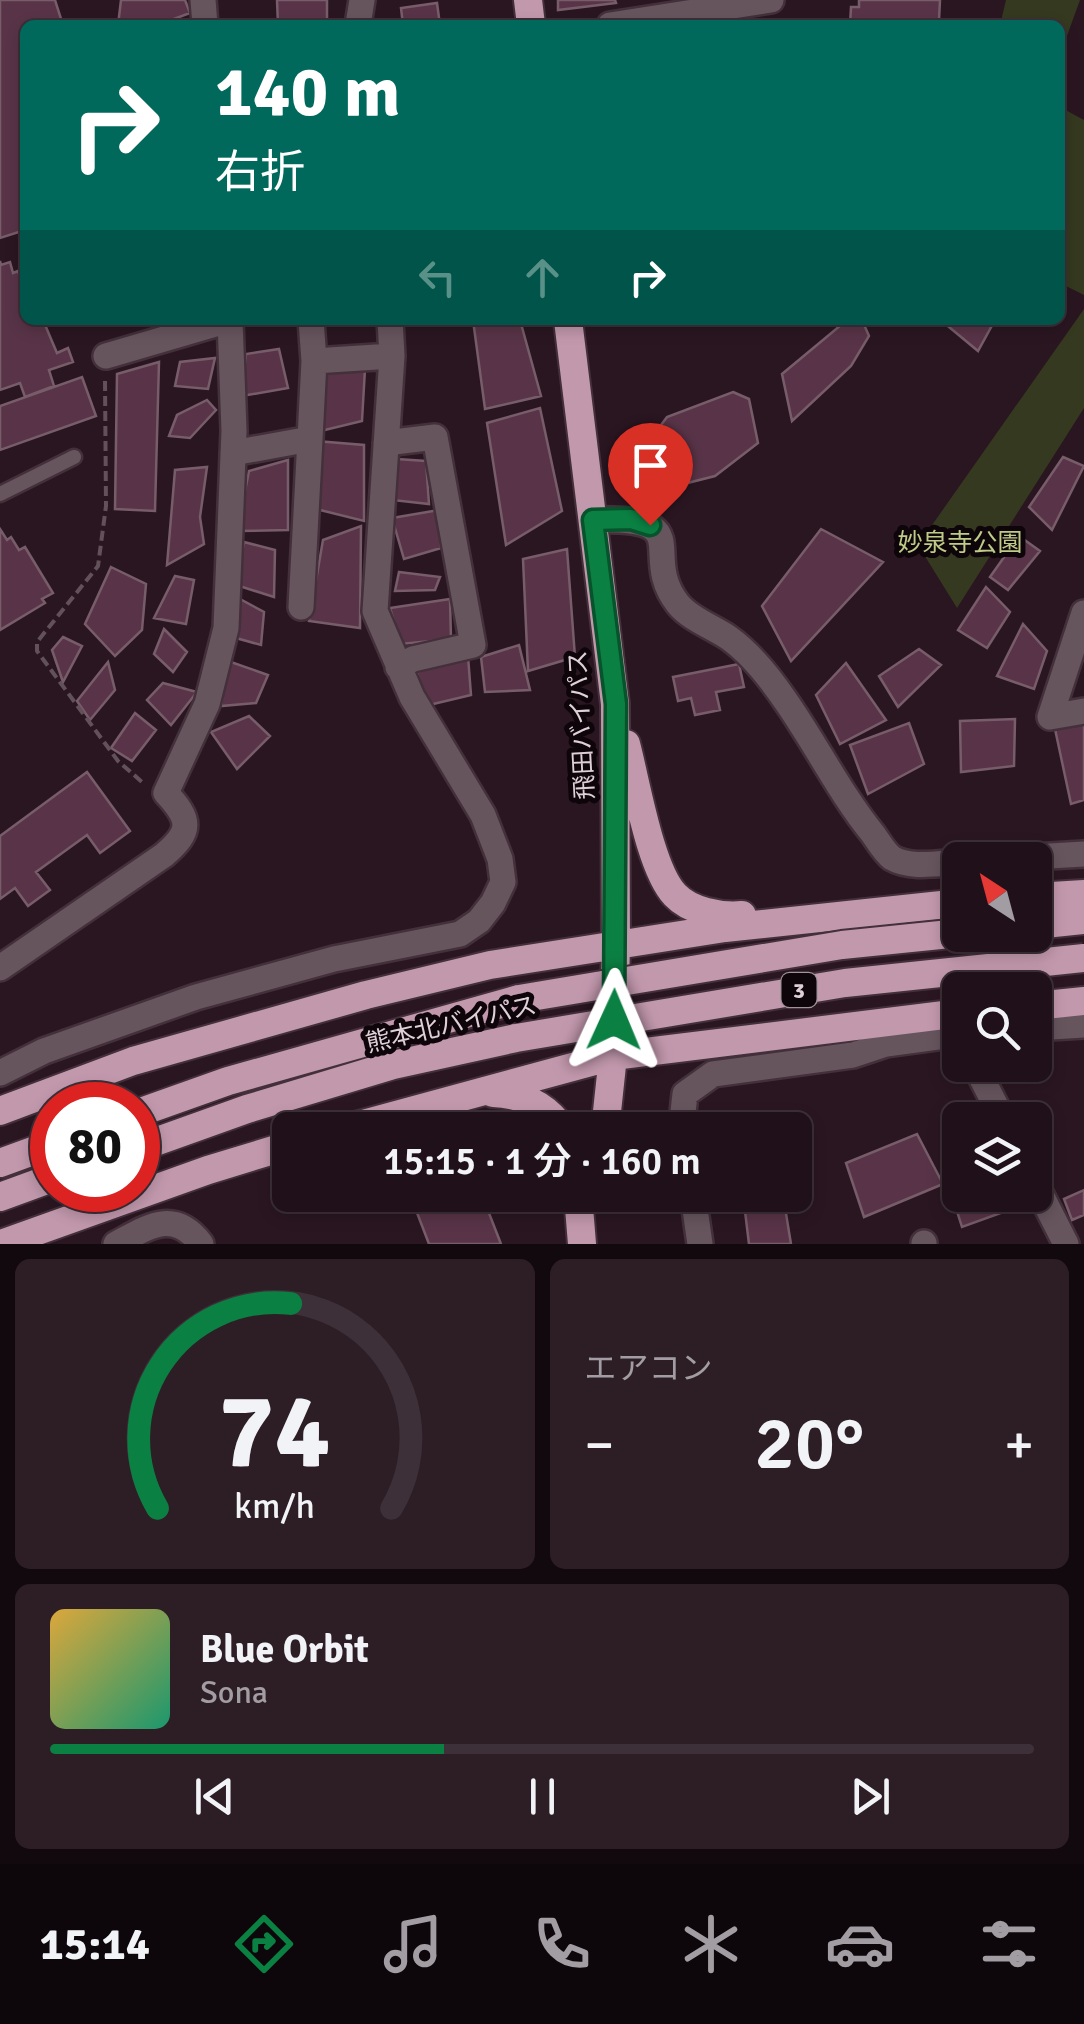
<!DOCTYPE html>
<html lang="ja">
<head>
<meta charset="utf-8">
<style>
	:root { --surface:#201019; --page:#2d1e26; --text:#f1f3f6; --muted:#a29da2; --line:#3d3038; --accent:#0b8043 }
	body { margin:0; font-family:Signika,"Noto Sans JP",sans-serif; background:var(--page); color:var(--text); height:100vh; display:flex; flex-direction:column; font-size:38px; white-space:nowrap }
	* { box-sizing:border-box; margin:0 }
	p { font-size:32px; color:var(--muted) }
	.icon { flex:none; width:55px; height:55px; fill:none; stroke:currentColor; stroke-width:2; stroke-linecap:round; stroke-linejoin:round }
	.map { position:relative; height:1244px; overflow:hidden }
	.details { display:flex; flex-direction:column; gap:15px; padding:15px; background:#12090e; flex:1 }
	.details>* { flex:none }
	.guide { position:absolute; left:20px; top:20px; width:1045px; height:305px; border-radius:15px; box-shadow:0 5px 15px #0003,0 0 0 2px var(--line); background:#00695c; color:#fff; overflow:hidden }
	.needle { width:65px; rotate:324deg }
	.buttons { position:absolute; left:942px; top:842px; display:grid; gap:20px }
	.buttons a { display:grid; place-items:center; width:110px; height:110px; border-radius:15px; background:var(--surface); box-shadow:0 5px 15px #0003,0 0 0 2px var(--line); font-size:50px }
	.speed { position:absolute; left:30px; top:1082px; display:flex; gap:20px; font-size:50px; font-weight:700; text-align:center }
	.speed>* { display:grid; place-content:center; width:130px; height:130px; border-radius:50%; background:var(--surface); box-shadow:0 5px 15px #0003,0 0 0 2px var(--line); line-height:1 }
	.speed .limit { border:15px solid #d22; background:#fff; color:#111 }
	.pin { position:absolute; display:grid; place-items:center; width:85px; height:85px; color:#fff; margin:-102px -42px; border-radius:50% 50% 50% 0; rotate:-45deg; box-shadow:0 0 10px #0007 }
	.pin .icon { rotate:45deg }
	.me { position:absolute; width:110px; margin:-55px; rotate:1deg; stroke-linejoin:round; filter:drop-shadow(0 0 8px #0008) }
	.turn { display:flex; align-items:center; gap:35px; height:210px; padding:0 30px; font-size:45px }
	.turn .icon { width:130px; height:130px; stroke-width:2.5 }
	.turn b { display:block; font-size:70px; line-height:85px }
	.lanes { display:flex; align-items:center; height:95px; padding:0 30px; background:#0003; justify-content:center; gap:50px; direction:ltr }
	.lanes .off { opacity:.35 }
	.big { font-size:75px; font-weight:600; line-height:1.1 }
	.details .tile { flex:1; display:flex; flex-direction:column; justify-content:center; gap:15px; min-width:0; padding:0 35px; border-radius:15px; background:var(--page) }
	.details .dial { align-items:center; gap:0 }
	.dial svg { height:260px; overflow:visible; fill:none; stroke:var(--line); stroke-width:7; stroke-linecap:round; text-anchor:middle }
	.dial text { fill:var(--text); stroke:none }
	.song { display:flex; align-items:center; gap:30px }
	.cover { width:120px; height:120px; border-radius:15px; background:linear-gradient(135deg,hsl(40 70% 55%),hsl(160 70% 35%)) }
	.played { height:10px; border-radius:5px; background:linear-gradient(90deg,var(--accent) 40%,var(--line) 40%) }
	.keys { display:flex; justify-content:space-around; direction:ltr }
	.heat { display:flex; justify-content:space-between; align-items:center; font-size:55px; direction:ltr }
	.details .tiles { flex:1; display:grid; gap:15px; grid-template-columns:1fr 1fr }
	.tile:last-child { grid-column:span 2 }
	.trip { position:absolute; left:272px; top:1112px; width:540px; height:100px; border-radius:15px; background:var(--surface); box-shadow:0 5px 15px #0003,0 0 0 2px var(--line); font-weight:600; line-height:100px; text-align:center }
	.tab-bar { display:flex; height:160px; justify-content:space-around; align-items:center; background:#0d060a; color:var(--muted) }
	.tab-bar .icon { width:70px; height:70px }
	.tab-bar .current { color:var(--accent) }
	.tab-bar b { font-size:45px; color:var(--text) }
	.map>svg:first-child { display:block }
	.green { fill:#34391f }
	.building { fill:#593448; stroke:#775d6a; stroke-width:2.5 }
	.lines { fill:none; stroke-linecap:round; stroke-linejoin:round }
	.service-casing { stroke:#43303a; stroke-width:19 }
	.minor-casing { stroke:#43303a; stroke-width:30 }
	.trunk-casing { stroke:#43303a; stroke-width:32 }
	.path { stroke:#62505a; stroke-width:4; stroke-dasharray:10 5; stroke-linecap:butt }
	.service { stroke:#67555e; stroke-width:14 }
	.minor { stroke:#67555e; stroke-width:25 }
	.trunk { stroke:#c298ad; stroke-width:28 }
	.trunk-bridge-casing { stroke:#43303a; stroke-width:32; stroke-linecap:butt }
	.trunk-bridge { stroke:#c298ad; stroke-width:28 }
	.route-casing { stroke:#07532c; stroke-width:25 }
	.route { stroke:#0b8043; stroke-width:18 }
	.labels { text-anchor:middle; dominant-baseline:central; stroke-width:10; stroke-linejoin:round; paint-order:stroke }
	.shield { fill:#0d0509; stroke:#a09399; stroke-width:2.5 }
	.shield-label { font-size:22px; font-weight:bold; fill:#dfd0d7 }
	.park-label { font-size:25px; fill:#bfcc88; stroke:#0d0509 }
	.street-label { font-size:25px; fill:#dfd0d7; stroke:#0d0509 }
</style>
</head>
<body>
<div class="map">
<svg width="1084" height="1244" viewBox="0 0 1084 1244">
	<rect width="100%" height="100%" fill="#2a1621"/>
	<path class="green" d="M1006,0H1080L1060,55V25H1000Z
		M1060,107L1084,120V295L1060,283Z
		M1084,309V408L957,608L918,545Z"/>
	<path class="building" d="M0,0H55L63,25H25V230L0,238Z
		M121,0H185L190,13L158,25H118Z
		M277,0H327V25H278Z
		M558,0H615L616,3L558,10Z
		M859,0H940L939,21L929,20V25H850L851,7H859Z
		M437,3L440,25H403L401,8Z
		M0,261L1,265L10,262L13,273L18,271L22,283L25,282V320H43L57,353L68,348L73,362L49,370L54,386L25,397L20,383L0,390Z
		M473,320H520L541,396L485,409Z
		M847,320H862L869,336L851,366L792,421L782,374Z
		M954,320H995L978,351L949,327Z
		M279,349L288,388L242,396L246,354Z
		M215,358L208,389L175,386L180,362Z
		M159,362L155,511L115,509L117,374Z
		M365,369L362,421L321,431L319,370Z
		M82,377L96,416L0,450V406Z
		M733,392L749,399L758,443L715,476L656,491L640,453L667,417Z
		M207,400L216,410L190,438L169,436L177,415Z
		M540,408L562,511L506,545L487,423Z
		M316,441L364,445V521L312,508Z
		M1063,457L1084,466L1052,530L1029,507Z
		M397,459L426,461L429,504L392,500Z
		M288,460V530L237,531L249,471Z
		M207,467L200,517L204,544L167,565L175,470Z
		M439,510L441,548L404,559L392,518Z
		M361,526L360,628L309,621L323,540Z
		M0,529L7,540L11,537L19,550L25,547L53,593L42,599L45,603L0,630Z
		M0,529L7,540L11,537L19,550L25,547L53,593L42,599L45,603L0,630Z
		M821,529L883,562L791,661L762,606Z
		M1019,536L1040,551L1008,590L990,577Z
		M244,542L275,550L274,597L236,585Z
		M567,549L575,657L528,671L523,559Z
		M111,567L146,584L142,630L115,656L85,624Z
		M399,572L440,577L435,590L395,591Z
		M175,576L194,580L186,624L154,618Z
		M986,587L1010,612L987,648L958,630Z
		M240,599L264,612L261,645L236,638Z
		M450,599L451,639L401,644L390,608Z
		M1023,624L1047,651L1034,689L997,676Z
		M164,629L187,652L173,672L154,654Z
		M63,637L82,646L63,682L52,650Z
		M519,645L530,690L485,692L481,657Z
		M919,649L941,665L898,707L879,676Z
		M468,656L471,695L425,706L417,672Z
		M228,661L268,675L256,703L221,706Z
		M108,662L115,690L90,720L77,701Z
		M846,663L886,720L840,744L816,695Z
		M739,664L744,687L716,692L720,710L695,715L691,698L678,701L673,677Z
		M163,683L197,692L171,725L147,700Z
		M135,713L156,730L132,761L111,748Z
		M249,716L270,736L237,769L211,732Z
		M1015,719L1014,766L961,772L960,721Z
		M909,723L924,764L868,794L850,745Z
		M1084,724V800L1071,804L1055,729Z
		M87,772L130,831L100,853L87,835L36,872L50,890L28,906L15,888L0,899V836Z
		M917,1134L943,1184L864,1217L846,1163Z
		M1084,1190V1215L1072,1220L1064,1199Z
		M415,1195H482L501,1244H429L411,1197Z
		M743,1195H783L791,1244H749Z
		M961,1195H1003L1009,1210L962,1227L953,1199Z"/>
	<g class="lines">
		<defs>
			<path id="service" d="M0,494L74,457"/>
			<path id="minor" d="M203,0L205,25
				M358,25L362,0
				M610,25L771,0
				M106,356L229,320
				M314,361L392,356
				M310,439L314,361L311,320
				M386,443L435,437L473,645L413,659L398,667
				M233,453L310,439L301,607
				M593,520C701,517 638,553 678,604C690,619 713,627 729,638C750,653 770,678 785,700C816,744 839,792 873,834C878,841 885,853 892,858C911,869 939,863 960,862
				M1084,613L1050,717L1084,711
				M982,860L1084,854
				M0,968L164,855C192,831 191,820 166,793L207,704L226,628L234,431L230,320
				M1035,1028L1084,1025
				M975,1065L1003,1120
				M0,1073L44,1051L196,997L334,959L460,934L479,921L493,903L503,882L500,859L483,815L412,697L375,611L392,356L390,320
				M685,1130L683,1112L685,1094L713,1074L853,1055L886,1044L960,1034
				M1035,1183L1066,1244
				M693,1195L700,1244
				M924,1243V1244
				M116,1244C148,1227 174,1208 201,1244"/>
			<path id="trunk" d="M528,0L531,25
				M568,320L615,704L616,947L613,1056L605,1130
				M626,744C636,781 650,869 675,895C690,911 720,917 742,915
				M1035,897L1084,894
				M1035,925L1084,920
				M1035,1006L1084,1001
				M493,1093C522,1094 546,1105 563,1130
				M0,1111L133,1061L366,995L490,965L725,928L960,903
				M138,1113L228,1081L519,999
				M341,1130L613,1056L960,1013
				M138,1148L247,1109L393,1065L516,1038
				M0,1163L52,1144
				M578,1195L582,1244
				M0,1197L52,1178
				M1,1244L208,1170L290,1145"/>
		</defs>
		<use href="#service" class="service-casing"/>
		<use href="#minor" class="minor-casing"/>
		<use href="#trunk" class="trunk-casing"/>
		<path class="path" d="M105,381L106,506L98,566L37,642V651L118,761L142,782"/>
		<use href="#service" class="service"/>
		<use href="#minor" class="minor"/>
		<use href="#trunk" class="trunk"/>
		<defs>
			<path id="trunk-bridge" d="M519,999L842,945L960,933
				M516,1038L845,983L1084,958"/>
		</defs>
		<use href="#trunk-bridge" class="trunk-bridge-casing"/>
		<use href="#trunk-bridge" class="trunk-bridge"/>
	</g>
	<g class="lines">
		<defs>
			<path id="route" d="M614,1020L616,704L593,520L631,519L650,525"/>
		</defs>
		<use href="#route" class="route-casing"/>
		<use href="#route" class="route"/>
	</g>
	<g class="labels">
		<rect class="shield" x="781.5" y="973" width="35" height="34" rx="8"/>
		<g class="shield-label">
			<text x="799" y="990">3</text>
		</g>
		<g class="park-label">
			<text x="960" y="542">妙泉寺公園</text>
		</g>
		<g class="street-label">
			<text transform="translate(581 725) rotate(-93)">飛田バイパス</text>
			<text transform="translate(451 1024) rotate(-13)">熊本北バイパス</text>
		</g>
	</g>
</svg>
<div class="buttons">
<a><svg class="needle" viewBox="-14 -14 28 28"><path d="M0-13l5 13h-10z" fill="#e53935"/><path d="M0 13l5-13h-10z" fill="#a29da2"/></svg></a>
<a><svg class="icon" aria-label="search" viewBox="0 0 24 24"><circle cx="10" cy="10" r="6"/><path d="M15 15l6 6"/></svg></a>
<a><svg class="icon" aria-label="layers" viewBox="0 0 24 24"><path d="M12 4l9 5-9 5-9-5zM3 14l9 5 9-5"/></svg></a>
</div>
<div class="speed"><div class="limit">80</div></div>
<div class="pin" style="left:650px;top:525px;background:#d93025"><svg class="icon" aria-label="arrive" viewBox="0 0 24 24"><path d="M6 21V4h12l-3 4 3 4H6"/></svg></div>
<svg class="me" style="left:614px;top:1020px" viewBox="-20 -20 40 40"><path d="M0-17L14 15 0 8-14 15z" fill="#0b8043" stroke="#fff" stroke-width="4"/></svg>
<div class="trip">15:15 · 1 分 · 160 m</div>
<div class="guide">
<div class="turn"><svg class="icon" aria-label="right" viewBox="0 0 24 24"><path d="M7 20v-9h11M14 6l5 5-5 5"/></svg><div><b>140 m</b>右折</div></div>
<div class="lanes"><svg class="icon off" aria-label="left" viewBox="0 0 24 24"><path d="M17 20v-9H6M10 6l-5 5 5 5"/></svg><svg class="icon off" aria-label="ahead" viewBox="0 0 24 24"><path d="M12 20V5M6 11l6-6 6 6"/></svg><svg class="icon" aria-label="right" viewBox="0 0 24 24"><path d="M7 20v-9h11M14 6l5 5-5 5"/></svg></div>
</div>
</div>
<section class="details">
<div class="tiles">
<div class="tile dial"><svg viewBox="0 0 100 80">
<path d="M14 69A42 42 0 1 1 86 69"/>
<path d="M14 69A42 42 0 0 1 55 6" stroke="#0b8043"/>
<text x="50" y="56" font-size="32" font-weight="700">74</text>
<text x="50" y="72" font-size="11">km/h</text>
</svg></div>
<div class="tile"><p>エアコン</p>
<div class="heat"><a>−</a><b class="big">20°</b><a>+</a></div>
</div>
<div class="tile">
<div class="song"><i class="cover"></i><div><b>Blue Orbit</b><p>Sona</p></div></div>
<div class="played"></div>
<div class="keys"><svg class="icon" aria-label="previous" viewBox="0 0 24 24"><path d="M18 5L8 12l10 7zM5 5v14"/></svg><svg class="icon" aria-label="pause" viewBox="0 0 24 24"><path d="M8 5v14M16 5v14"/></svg><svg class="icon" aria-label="next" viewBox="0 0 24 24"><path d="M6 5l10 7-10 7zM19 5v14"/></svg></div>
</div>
</div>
</section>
<nav class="tab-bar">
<b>15:14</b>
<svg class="icon current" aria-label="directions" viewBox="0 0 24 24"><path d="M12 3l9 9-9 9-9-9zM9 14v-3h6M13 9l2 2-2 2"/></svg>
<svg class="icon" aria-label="music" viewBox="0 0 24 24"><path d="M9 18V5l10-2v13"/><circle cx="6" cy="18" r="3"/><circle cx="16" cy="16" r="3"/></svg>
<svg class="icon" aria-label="phone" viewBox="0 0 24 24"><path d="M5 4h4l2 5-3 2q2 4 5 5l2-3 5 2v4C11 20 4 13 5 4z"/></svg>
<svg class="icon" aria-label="climate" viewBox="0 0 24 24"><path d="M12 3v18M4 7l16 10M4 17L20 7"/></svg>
<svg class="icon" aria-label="car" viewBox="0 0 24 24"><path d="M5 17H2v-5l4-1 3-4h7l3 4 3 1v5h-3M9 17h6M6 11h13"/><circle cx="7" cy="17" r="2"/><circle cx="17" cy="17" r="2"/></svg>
<svg class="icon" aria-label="filters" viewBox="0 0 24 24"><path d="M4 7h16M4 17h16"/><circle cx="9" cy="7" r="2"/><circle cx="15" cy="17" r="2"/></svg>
</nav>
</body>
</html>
